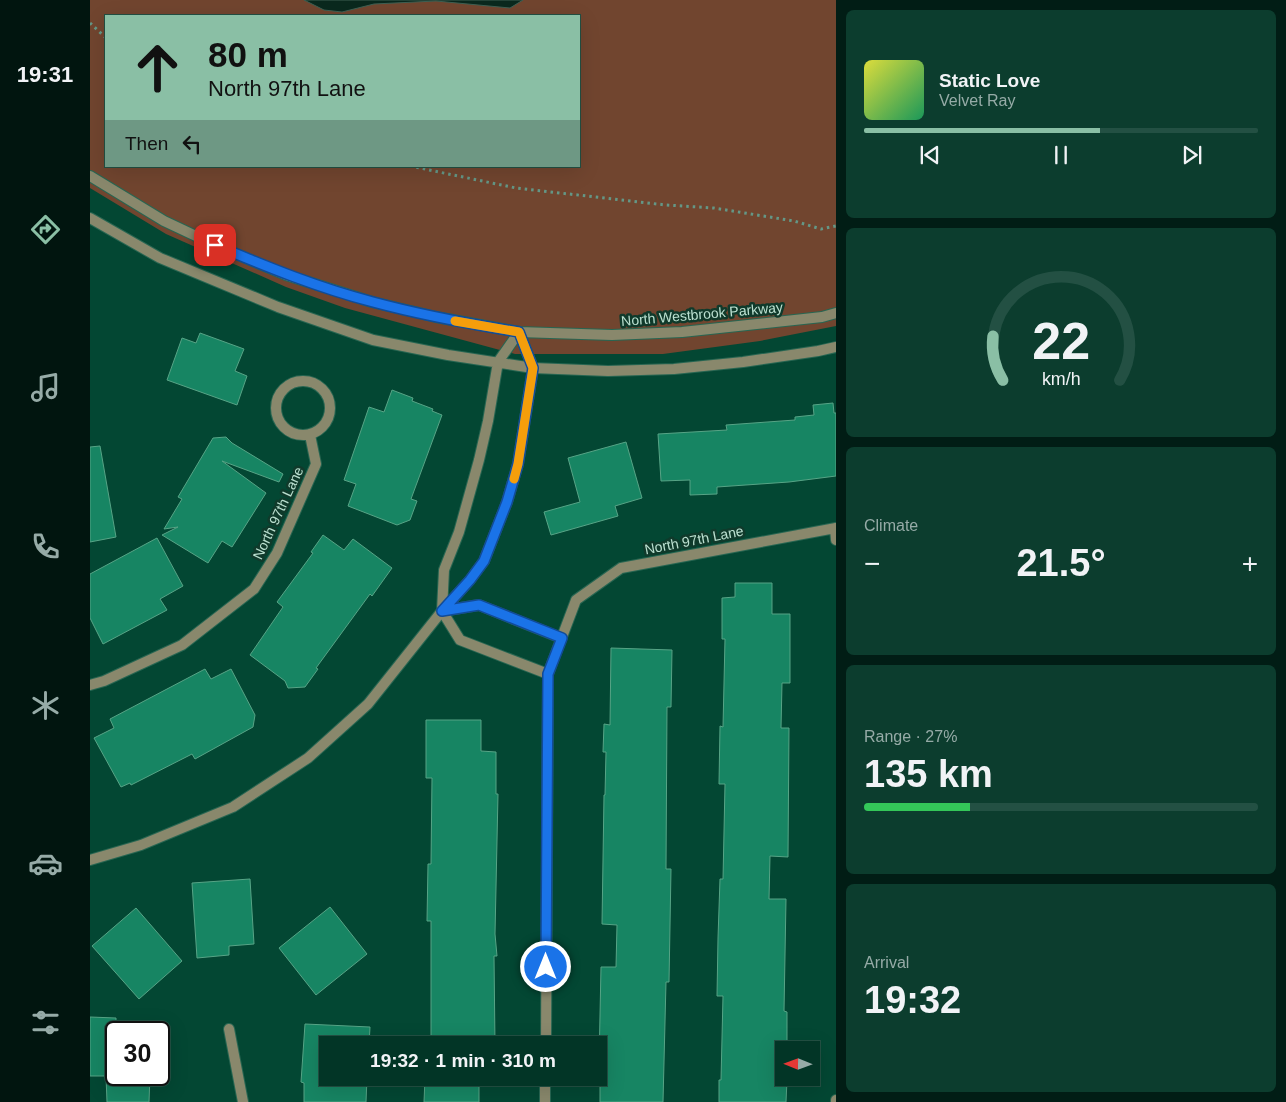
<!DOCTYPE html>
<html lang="en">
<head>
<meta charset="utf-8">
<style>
	:root { --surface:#023526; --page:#0c3d2e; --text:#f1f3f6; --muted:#96aba7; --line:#235043; --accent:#8abfa5 }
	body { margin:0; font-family:Helvetica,sans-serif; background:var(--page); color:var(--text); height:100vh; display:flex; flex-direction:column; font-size:19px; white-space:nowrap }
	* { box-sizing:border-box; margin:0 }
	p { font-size:16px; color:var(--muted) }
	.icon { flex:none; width:28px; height:28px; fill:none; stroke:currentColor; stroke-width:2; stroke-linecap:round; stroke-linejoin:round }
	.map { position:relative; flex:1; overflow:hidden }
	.drawer { display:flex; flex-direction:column; gap:10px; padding:10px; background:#011d15; width:450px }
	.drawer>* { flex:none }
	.hud { position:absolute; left:15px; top:15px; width:475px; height:152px; border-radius:0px; box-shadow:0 5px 20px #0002,0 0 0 1px var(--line); background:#8abfa5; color:#111; overflow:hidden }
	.needle { width:32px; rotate:271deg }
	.fabs { position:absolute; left:685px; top:1041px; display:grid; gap:10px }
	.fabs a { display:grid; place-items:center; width:45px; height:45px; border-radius:0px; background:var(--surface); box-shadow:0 5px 20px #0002,0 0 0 1px var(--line); font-size:25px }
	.speed { position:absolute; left:15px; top:1021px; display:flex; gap:10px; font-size:25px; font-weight:700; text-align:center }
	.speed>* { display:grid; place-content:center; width:65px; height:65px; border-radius:50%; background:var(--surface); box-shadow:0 5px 20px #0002,0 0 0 1px var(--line); line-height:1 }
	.speed .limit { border:2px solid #111; border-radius:8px; background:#fff; color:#111 }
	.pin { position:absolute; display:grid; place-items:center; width:42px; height:42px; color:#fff; margin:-21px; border-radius:10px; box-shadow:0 2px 8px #0006 }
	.me { position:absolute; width:55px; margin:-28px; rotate:0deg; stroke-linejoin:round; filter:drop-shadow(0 0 4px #0008) }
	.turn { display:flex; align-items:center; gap:18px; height:105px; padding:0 20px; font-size:22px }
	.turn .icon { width:65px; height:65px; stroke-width:2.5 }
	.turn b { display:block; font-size:35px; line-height:42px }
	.then { display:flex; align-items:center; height:48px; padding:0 20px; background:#0003; gap:10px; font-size:19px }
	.big { font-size:38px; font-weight:700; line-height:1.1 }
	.drawer .card { flex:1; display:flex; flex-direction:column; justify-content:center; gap:8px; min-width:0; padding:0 18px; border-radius:8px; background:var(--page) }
	.drawer .dial { align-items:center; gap:0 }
	.dial svg { height:130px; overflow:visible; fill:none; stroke:var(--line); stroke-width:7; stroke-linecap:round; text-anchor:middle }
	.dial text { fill:var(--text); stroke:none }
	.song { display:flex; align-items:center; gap:15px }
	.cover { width:60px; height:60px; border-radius:8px; background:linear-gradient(135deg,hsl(60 70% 55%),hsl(150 70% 35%)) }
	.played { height:5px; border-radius:2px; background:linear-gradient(90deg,var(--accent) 60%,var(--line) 60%) }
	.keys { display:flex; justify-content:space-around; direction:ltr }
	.heat { display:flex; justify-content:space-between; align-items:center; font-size:28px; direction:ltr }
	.charge { height:8px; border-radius:4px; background:linear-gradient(90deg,#34c759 27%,var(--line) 0) }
	.trip { position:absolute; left:229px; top:1036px; width:288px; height:50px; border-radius:0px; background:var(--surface); box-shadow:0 5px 20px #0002,0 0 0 1px var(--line); font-weight:700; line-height:50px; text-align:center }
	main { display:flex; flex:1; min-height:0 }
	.tabs { display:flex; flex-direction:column; width:90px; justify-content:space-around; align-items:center; background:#01150f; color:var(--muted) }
	.tabs .icon { width:35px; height:35px }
	.tabs .active { color:var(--accent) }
	.tabs b { font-size:22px; color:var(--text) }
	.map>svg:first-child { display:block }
	.green { fill:#71452f; fill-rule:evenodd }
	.water { fill:#0a291e; stroke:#3f6053 }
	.building { fill:#178563; stroke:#57a486 }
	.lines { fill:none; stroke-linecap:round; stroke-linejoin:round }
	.minor-casing { stroke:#286652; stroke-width:12 }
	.tertiary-casing { stroke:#286652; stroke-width:12 }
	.path { stroke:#649786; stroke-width:3; stroke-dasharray:2.5 4; stroke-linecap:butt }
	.minor { stroke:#89886c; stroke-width:10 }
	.tertiary { stroke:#89886c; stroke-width:10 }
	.route-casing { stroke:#114b97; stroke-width:12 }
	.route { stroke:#1a73e8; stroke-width:9 }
	.slow { stroke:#f59e0b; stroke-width:9 }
	.labels { text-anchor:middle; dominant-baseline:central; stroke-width:5; stroke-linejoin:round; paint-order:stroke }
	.street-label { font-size:14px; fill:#bbe0d0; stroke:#103a2b }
</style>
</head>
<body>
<main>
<nav class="tabs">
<b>19:31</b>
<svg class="icon active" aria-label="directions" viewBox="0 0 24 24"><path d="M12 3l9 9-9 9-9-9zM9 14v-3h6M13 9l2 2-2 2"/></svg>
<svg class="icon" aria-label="music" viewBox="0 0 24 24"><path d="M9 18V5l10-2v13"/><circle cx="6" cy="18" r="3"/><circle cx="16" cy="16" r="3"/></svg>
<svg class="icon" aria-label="phone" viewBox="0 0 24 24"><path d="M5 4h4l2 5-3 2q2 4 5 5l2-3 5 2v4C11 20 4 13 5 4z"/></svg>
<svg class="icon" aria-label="climate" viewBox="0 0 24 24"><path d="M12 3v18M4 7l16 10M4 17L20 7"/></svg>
<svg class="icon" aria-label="car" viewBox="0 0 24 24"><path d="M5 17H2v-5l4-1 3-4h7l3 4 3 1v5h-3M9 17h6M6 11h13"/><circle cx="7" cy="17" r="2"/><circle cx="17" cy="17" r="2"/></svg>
<svg class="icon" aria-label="filters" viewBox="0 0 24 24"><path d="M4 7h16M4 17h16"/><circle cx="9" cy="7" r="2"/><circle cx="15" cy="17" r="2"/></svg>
</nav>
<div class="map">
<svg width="746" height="1102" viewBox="0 0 746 1102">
	<rect width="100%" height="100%" fill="#034733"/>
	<path class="green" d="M0,0H746V326L670,341L573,354H425L255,308L196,287L76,234L0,188ZM16,16H489V166H16Z"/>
	<path class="water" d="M214,0H433L420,8L346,1L284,4L252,12L234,10Z"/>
	<path class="building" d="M110,333L154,349L145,371L157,376L147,405L77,380L92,338L106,343Z
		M302,390L323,398L322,401L343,409L342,411L352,415L321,499L327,501L320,520L307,525L258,506L266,484L254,480L279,407L294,412Z
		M743,403L744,413H746V476L699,482L627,487V494L600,495V480L571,481L568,434L637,430L636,425L705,420V417L724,415L723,405Z
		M136,437L142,443L193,474L189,482L132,461L176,493L142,547L132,541L118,563L72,535L88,527L74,529L92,499L88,497L123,438Z
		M536,442L552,498L525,506L528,516L461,535L454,512L490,502L478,458Z
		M10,446L26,537L0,542V447Z
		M233,535L254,550L263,539L302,568L282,596L280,594L226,668L228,669L215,687L198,688L195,681L160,655L193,607L187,602L223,553L221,552Z
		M67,538L93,586L70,599L77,610L13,644L0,618V574Z
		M645,583H682V614H700V683H692L691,728H699L698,857L680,856L679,899H696L694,1011L697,1012V1050H694V1078H696L697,1080L696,1102H629V1080H631L633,996H627L628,938L630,879H633L635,784H629L630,726L633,727L635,639H632V598L645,597Z
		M521,648L582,650L581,707H577L576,869H581L579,982H576L573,1102H510V1064H509L511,967H526L527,925L512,924L514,795H515L516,752H513L514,724L520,725Z
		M115,669L121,679L141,669L165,715L163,727L105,759L102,754L41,785L40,783L31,787L4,738L24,728L20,719Z
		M336,720H391V751L406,752V794H408L405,934L407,956H404L405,1045H341V921H337L338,864H341L342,778H336Z
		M160,879L164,944L139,946V955L107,958L102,883Z
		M240,907L277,954L226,995L189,948Z
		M46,908L92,961L49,999L2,946Z
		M0,1017L26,1018V1075H60L59,1102H17L16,1076H0Z
		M215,1024L280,1027L279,1045H238V1078H277L276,1102H214V1083L211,1082Z
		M335,1078H389V1102H334Z"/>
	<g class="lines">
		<defs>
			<path id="minor" d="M186 408a27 27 0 1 1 54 0a27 27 0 1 1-54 0Z
				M745,528L746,540
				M458,674L370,640L352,611L389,605L471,638
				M0,685L14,681L92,645L164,589L187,553L226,464L220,435
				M139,1029L153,1102
				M456,1045L458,674L486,600L531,568L746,528
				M455,1102V1078
				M746,1102V1100"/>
			<path id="tertiary" d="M0,176L74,221L125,245L196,275L282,302L346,317L429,332L522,335L592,332L732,317L746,313
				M0,218L70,258L188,307L283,340L358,355L443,368L518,371L584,369L653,362L728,351L746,347
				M352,611L354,570L369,532L389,460L398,421L408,362L429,332
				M0,860L51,845L143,807L218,758L278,704L352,611L380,580L394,561L417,502L428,464L443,368L429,332"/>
		</defs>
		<use href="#minor" class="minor-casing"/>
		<use href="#tertiary" class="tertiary-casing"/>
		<path class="path" d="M0,23L16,38
			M320,166L426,188L576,205L624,208L704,221L731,229L746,226"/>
		<use href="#minor" class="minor"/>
		<use href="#tertiary" class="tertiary"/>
	</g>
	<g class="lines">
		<defs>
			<path id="route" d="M125,245C177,267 229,288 283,302C331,315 380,324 429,332L443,368L428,464L417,502L394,561L380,580L352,611L389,605L472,638L458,674L456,967"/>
		</defs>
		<use href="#route" class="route-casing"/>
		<use href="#route" class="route"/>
		<path class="slow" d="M365,321L429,332L443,368L428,464L424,479"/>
	</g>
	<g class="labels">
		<g class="street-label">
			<text transform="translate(612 314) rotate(-5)">North Westbrook Parkway</text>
			<text transform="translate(188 513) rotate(-65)">North 97th Lane</text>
			<text transform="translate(604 540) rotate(-11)">North 97th Lane</text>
		</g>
	</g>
</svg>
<div class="fabs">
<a><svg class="needle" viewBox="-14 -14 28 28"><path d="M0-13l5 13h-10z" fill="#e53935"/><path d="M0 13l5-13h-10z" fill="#96aba7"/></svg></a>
</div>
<div class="speed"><div class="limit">30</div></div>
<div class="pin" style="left:125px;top:245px;background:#d93025"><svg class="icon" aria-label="arrive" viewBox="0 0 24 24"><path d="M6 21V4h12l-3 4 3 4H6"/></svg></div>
<svg class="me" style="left:456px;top:967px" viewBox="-20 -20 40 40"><circle r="17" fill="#1a73e8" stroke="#fff" stroke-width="3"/><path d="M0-11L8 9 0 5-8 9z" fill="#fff"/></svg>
<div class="trip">19:32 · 1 min · 310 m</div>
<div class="hud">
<div class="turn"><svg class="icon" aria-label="ahead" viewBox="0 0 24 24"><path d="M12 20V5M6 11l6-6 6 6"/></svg><div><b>80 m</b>North 97th Lane</div></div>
<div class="then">Then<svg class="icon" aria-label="left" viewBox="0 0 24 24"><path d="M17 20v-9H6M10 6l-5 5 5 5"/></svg></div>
</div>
</div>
<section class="drawer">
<div class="card">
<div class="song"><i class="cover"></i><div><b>Static Love</b><p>Velvet Ray</p></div></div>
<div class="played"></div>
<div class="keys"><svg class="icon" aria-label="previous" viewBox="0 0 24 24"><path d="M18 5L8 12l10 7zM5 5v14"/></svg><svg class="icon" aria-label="pause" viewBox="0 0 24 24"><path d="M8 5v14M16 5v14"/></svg><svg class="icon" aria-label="next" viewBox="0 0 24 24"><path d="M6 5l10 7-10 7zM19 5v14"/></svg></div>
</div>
<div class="card dial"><svg viewBox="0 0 100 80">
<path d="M14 69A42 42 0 1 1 86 69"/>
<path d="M14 69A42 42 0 0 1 8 42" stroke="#8abfa5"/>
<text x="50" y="56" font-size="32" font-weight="700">22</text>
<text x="50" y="72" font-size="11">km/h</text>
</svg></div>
<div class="card"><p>Climate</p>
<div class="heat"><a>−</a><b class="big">21.5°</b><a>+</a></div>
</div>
<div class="card"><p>Range · 27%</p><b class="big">135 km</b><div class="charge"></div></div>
<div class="card"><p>Arrival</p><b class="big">19:32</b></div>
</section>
</main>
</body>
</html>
